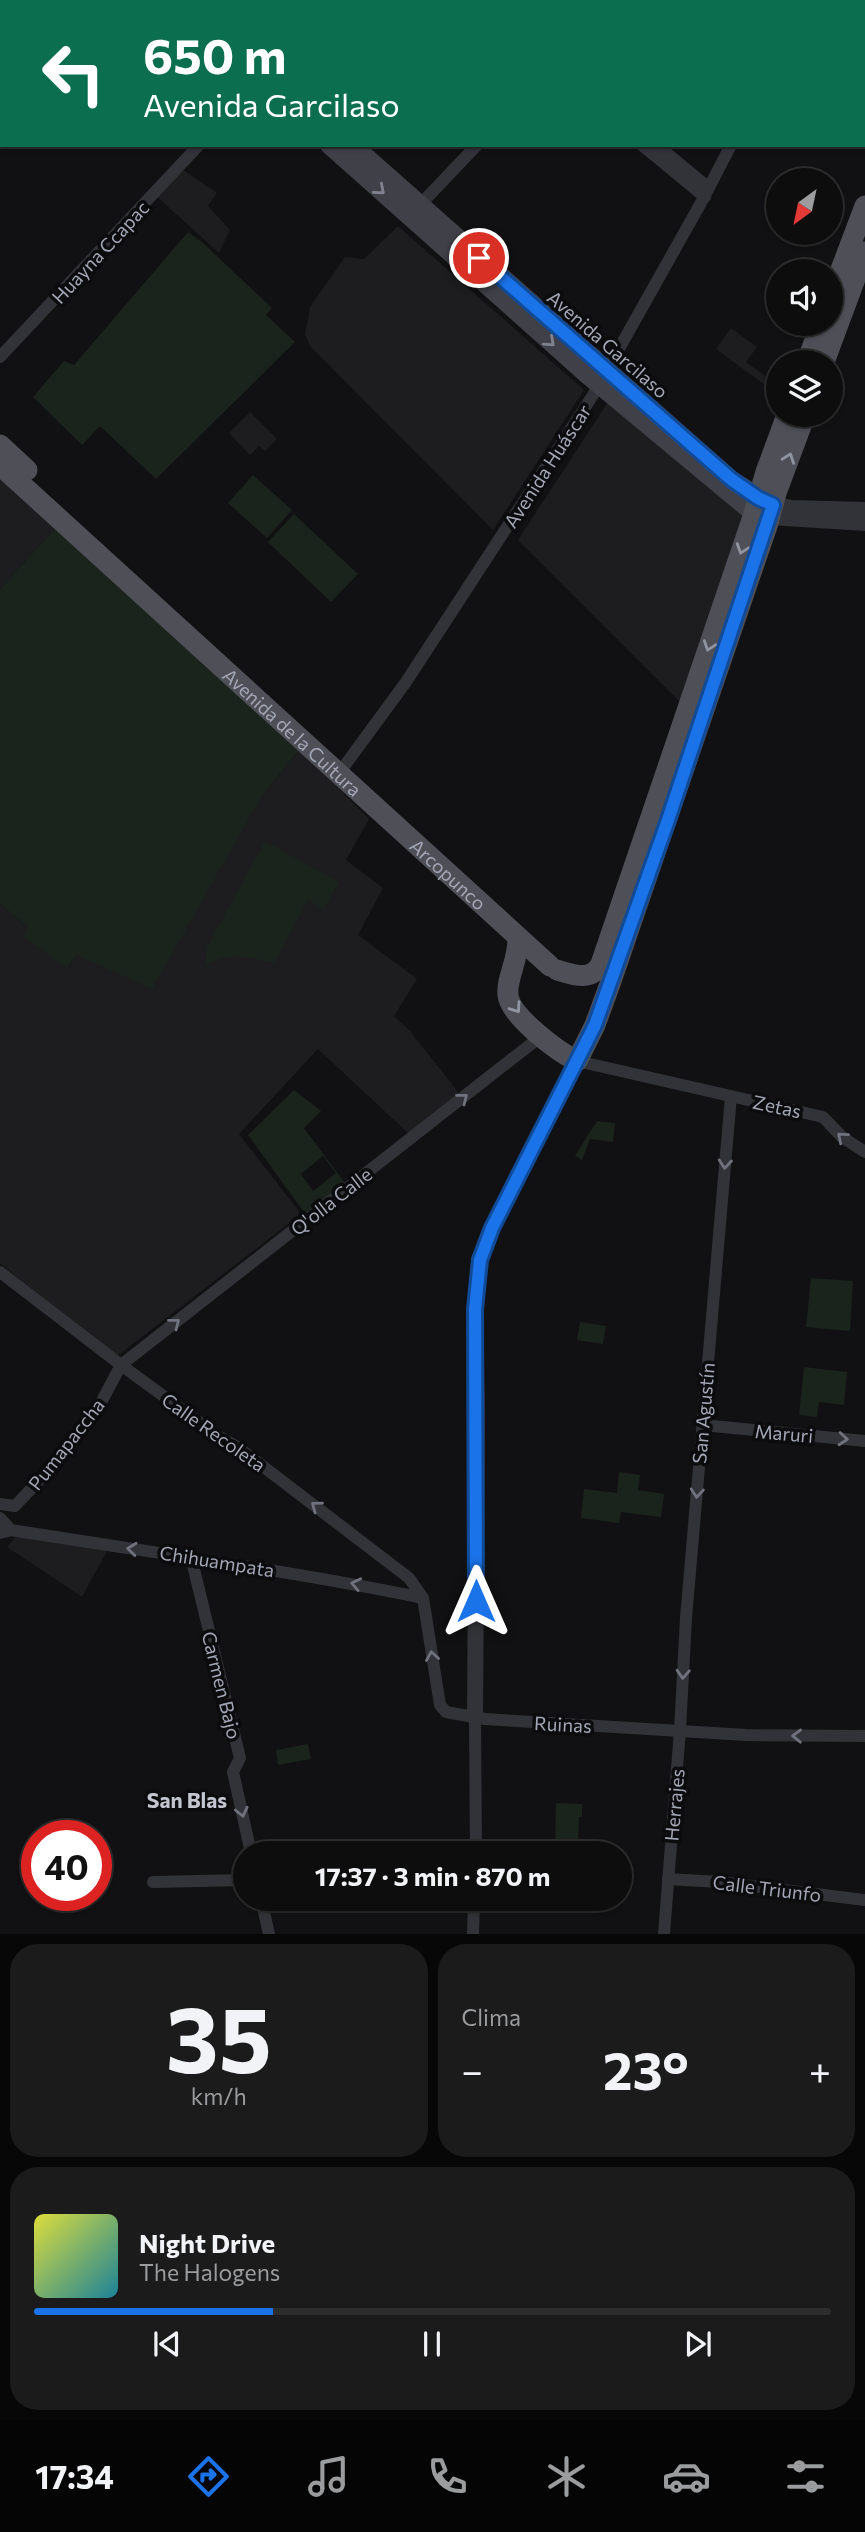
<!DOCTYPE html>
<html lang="es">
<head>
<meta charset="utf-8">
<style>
	:root { --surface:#0d0d0e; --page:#1b1b1c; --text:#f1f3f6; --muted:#9a9c9e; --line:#2d2d2e; --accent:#1a73e8 }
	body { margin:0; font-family:Commissioner,sans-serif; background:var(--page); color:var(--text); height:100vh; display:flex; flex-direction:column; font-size:26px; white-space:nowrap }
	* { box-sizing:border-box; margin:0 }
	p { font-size:23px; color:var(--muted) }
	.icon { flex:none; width:38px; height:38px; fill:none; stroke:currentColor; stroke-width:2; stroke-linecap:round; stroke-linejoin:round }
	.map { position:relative; height:1934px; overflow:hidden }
	.sheet { display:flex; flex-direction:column; gap:10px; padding:10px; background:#070708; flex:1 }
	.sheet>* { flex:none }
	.top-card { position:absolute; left:0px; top:0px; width:866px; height:147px; box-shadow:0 2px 5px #0004,0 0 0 2px var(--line); background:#0b6e4f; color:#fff; overflow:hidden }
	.needle { width:46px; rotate:213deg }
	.buttons { position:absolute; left:766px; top:168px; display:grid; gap:14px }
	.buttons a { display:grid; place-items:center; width:77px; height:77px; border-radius:50%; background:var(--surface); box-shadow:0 2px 5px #0004,0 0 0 2px var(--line); font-size:35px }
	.speed { position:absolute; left:21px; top:1820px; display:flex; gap:14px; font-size:35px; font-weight:700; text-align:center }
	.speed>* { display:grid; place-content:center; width:91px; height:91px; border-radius:50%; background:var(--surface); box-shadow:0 2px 5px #0004,0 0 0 2px var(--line); line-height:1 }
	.speed .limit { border:10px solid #d22; background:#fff; color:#111 }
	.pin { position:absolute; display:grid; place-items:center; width:60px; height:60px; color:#fff; margin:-30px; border:4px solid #fff; border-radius:50%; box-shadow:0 2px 7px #0007 }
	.me { position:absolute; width:77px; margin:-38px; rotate:0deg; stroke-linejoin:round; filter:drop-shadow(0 0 5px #0008) }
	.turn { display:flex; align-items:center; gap:24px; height:147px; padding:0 28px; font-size:32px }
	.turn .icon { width:91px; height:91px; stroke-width:2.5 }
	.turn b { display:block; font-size:49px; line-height:60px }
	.big { font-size:52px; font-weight:700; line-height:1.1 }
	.sheet .tile { flex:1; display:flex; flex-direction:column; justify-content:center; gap:10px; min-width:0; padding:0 24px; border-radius:28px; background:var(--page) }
	.sheet .dial { align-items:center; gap:0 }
	.dial b { font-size:91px; line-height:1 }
	.song { display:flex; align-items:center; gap:21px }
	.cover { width:84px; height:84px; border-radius:10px; background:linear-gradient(135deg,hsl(60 70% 55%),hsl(190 70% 35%)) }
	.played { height:7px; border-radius:4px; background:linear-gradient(90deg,var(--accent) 30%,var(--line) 30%) }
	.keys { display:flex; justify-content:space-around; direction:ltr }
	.heat { display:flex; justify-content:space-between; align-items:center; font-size:38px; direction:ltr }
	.sheet .tiles { flex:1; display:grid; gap:10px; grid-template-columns:1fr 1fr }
	.tile:last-child { grid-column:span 2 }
	.trip { position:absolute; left:233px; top:1841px; width:399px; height:70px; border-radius:35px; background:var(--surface); box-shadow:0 2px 5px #0004,0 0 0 2px var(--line); font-weight:700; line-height:70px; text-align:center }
	.tabs { display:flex; height:112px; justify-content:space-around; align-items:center; background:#050506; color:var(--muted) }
	.tabs .icon { width:49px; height:49px }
	.tabs .on { color:var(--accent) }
	.tabs b { font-size:32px; color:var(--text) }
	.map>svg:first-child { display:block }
	.built { fill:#1d1d20 }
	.green { fill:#1b231d; fill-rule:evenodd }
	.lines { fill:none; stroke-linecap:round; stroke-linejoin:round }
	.minor { stroke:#323338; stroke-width:12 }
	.tertiary { stroke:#323338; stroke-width:16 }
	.secondary { stroke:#404148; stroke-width:18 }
	.primary { stroke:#4e4f57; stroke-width:21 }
	.oneway { stroke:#80838f }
	.oneway2 { stroke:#9195a2 }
	.oneway3 { stroke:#70727d }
	.route-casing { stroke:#114b97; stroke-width:18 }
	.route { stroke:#1a73e8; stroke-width:12 }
	.labels { text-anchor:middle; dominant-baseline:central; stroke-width:7; stroke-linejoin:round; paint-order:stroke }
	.street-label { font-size:19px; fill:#a2a6b5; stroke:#0c0c0e }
	.neighbourhood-label { font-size:21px; font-weight:bold; fill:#c3c6d0; stroke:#0c0c0e }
</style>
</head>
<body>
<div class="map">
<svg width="865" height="1934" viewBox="0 0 865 1934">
	<rect width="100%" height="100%" fill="#111113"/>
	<path class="built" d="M180,168L217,193L208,206L230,230L219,253L154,194Z
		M398,226L584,390L493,530L310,346L305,334L310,307L345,257L364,259Z
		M731,328L757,347L746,362L779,386L776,393L716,349Z
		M608,402L743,515L683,705L518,540Z
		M250,412L277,439L265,451L259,446L250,455L229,433Z
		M0,472L59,524L0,589Z
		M300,749L369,819L346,860L383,888L358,935L417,979L394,1016L410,1031L459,1093L409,1134L318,1049L239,1134L301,1214L116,1357L0,1263V904L28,927L68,967L77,955L261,797Z
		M18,1534L107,1551L82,1597L7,1547Z"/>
	<path class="green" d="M188,232L202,242L272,308L266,315L295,342L156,479L100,426L82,445L33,397L64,361L74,365Z
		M253,475L292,510L267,538L228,503Z
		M294,514L358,574L331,602L268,542Z
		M59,524L300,749L261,797L152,989L77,955L67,968L23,937L28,927L0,904V589Z
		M265,841L339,882L324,909L308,900L274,963C250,957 229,952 206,965L207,947Z
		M294,1090L321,1111L304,1128L345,1183L306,1215L248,1135ZM323,1156L336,1173L313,1191L301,1174Z
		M597,1121L615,1123L613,1142L590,1139L582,1160L575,1156Z
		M811,1278L853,1281L850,1331L806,1327Z
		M580,1322L606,1326L603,1344L577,1340Z
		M804,1367L847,1372L844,1405L819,1402L817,1417L799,1415Z
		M619,1472L640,1475L638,1490L664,1494L661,1517L621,1512L619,1523L581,1518L584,1489L617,1493Z
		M308,1744L311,1759L278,1765L276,1750Z
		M556,1803L582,1804V1817H579L578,1846H571L570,1851H555Z"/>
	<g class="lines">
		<path class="minor" d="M473,0L475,2
			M487,0L489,2
			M58,2L60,0
			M331,2L333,0
			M614,2L616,0
			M0,57L2,53
			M642,145L705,197
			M657,145L709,188
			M417,208L477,145
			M0,357L199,145
			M340,772L406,682L593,395L702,201L731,145
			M577,1061L823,1117L842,1137L865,1152
			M0,1272L121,1365L218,1436L239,1448L409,1578L423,1598L440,1705L446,1712L485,1719L746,1735L865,1736
			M702,1425L865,1441
			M0,1504L15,1506L63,1455L97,1410L121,1365L540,1037
			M0,1518L11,1530
			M0,1533L11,1530C148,1552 287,1570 423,1598
			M191,1557L240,1758L233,1772L251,1853
			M475,1718L476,1853
			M668,1879L720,1882L865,1900
			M153,1882L245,1880
			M261,1899L269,1934
			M473,1934L474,1899
			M664,1934L680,1730L686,1618L731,1096"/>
		<path class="tertiary" d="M695,0L698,2
			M713,0L715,2
			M864,109H865
			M864,122L865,123
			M773,505L791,508L865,510
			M770,517L865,523
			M475,1718L477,1413L475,1309L479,1260L492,1228L577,1061"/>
		<path class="secondary" d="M44,0V2
			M165,0L167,2
			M188,0L190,2
			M329,145L586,374L747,508L766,516
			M353,145L732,480L769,503"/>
		<g class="primary">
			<path d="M831,296L865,206"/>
			<path d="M807,362L821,324"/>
			<path d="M824,362L865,252"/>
			<path d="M0,445L27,470"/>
			<path id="s1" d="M0,465L550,966"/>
			<path d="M518,937C519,959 506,979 508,995C510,1016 558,1052 577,1061L595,1025L610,984L768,523L776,493L805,415"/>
			<path d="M557,970C574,975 591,982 601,964L753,517L766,472L787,415"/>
		</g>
	</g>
	<defs><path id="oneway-chevron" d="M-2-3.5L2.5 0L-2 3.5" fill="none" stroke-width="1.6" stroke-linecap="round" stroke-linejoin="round" transform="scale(1.75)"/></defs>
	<g class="oneway">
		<use href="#oneway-chevron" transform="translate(380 190) rotate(41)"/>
		<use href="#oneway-chevron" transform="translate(550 342) rotate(42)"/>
	</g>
	<g class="oneway2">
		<use href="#oneway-chevron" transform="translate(789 458) rotate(-70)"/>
		<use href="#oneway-chevron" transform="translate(742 549) rotate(109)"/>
		<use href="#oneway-chevron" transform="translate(709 646) rotate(109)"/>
		<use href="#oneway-chevron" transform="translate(516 1008) rotate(55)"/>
	</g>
	<g class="oneway3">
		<use href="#oneway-chevron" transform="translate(463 1098) rotate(-38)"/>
		<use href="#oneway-chevron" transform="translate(842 1137) rotate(-140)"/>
		<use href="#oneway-chevron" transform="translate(725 1164) rotate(95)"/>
		<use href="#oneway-chevron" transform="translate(175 1323) rotate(-38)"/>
		<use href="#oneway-chevron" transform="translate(843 1439) rotate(5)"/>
		<use href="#oneway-chevron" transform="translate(697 1493) rotate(95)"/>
		<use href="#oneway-chevron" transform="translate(316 1506) rotate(-143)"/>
		<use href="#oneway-chevron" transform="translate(132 1549) rotate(-174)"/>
		<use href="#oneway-chevron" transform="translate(356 1584) rotate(-168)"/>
		<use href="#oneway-chevron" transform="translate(432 1656) rotate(-99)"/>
		<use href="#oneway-chevron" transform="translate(683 1674) rotate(93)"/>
		<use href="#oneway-chevron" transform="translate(797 1736) rotate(-179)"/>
		<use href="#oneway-chevron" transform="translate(242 1812) rotate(77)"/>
	</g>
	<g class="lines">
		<defs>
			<path id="route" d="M476,1601L475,1309L480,1260L492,1228L595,1025L668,820L773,505L758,498L732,480L479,258"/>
		</defs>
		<use href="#route" class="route-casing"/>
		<use href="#route" class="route"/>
	</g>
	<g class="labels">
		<g class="street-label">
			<text transform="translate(100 252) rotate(-47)">Huayna Ccapac</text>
			<text transform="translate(608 344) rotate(41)">Avenida Garcilaso</text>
			<text transform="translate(547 466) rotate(-57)">Avenida Huáscar</text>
			<text stroke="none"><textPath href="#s1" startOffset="396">Avenida de la Cultura</textPath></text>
			<text stroke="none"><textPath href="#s1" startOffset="607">Arcopunco</textPath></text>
			<text transform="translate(777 1106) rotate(12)">Zetas</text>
			<text transform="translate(331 1201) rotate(-38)">Q'olla Calle</text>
			<text transform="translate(703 1413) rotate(-85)">San Agustín</text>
			<text transform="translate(214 1432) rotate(35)">Calle Recoleta</text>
			<text transform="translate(784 1433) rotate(5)">Maruri</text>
			<text transform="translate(66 1444) rotate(-52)">Pumapaccha</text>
			<text transform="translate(217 1561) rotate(9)">Chihuampata</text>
			<text transform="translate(222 1685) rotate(76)">Carmen Bajo</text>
			<text transform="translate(563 1724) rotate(3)">Ruinas</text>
			<text transform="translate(674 1805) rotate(-85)">Herrajes</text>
			<text transform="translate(767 1888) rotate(7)">Calle Triunfo</text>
		</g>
		<g class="neighbourhood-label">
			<text x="187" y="1799">San Blas</text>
		</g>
	</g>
</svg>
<div class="buttons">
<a><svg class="needle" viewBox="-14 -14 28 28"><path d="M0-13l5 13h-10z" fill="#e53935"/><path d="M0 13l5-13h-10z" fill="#9a9c9e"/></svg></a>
<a><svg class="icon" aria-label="sound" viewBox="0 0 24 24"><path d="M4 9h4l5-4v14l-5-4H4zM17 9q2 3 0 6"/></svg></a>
<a><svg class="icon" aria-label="layers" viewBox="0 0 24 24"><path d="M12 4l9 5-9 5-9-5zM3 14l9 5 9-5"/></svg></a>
</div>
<div class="speed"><div class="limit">40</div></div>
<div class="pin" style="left:479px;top:258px;background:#d93025"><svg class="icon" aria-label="arrive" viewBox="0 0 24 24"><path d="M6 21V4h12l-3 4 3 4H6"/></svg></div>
<svg class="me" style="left:476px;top:1601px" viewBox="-20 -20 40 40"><path d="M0-17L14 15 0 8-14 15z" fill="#1a73e8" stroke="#fff" stroke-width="4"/></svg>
<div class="trip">17:37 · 3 min · 870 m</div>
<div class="top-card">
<div class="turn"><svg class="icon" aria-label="left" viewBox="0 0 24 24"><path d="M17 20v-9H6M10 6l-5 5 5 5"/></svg><div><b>650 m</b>Avenida Garcilaso</div></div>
</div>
</div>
<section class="sheet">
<div class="tiles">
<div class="tile dial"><b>35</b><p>km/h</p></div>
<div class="tile"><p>Clima</p>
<div class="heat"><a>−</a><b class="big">23°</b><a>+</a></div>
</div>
<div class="tile">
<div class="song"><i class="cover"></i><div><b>Night Drive</b><p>The Halogens</p></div></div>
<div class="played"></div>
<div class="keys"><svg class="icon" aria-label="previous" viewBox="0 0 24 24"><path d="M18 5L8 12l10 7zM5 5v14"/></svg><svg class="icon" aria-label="pause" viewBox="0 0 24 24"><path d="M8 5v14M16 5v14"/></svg><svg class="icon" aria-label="next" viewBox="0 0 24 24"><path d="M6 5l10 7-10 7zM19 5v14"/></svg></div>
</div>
</div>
</section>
<nav class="tabs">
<b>17:34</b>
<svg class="icon on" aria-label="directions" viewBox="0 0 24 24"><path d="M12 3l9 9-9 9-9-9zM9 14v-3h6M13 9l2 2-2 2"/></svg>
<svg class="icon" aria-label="music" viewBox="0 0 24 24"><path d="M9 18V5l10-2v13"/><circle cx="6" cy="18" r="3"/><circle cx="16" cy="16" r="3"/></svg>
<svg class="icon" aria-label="phone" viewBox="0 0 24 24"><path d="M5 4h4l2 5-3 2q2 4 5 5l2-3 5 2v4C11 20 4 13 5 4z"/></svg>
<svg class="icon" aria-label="climate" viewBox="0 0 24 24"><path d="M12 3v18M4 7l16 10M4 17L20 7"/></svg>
<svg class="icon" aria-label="car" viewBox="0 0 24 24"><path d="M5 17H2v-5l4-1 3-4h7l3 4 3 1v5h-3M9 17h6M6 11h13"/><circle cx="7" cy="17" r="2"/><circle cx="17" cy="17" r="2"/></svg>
<svg class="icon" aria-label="filters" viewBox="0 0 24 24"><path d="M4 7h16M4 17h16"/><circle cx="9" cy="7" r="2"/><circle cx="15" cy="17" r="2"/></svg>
</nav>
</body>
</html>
